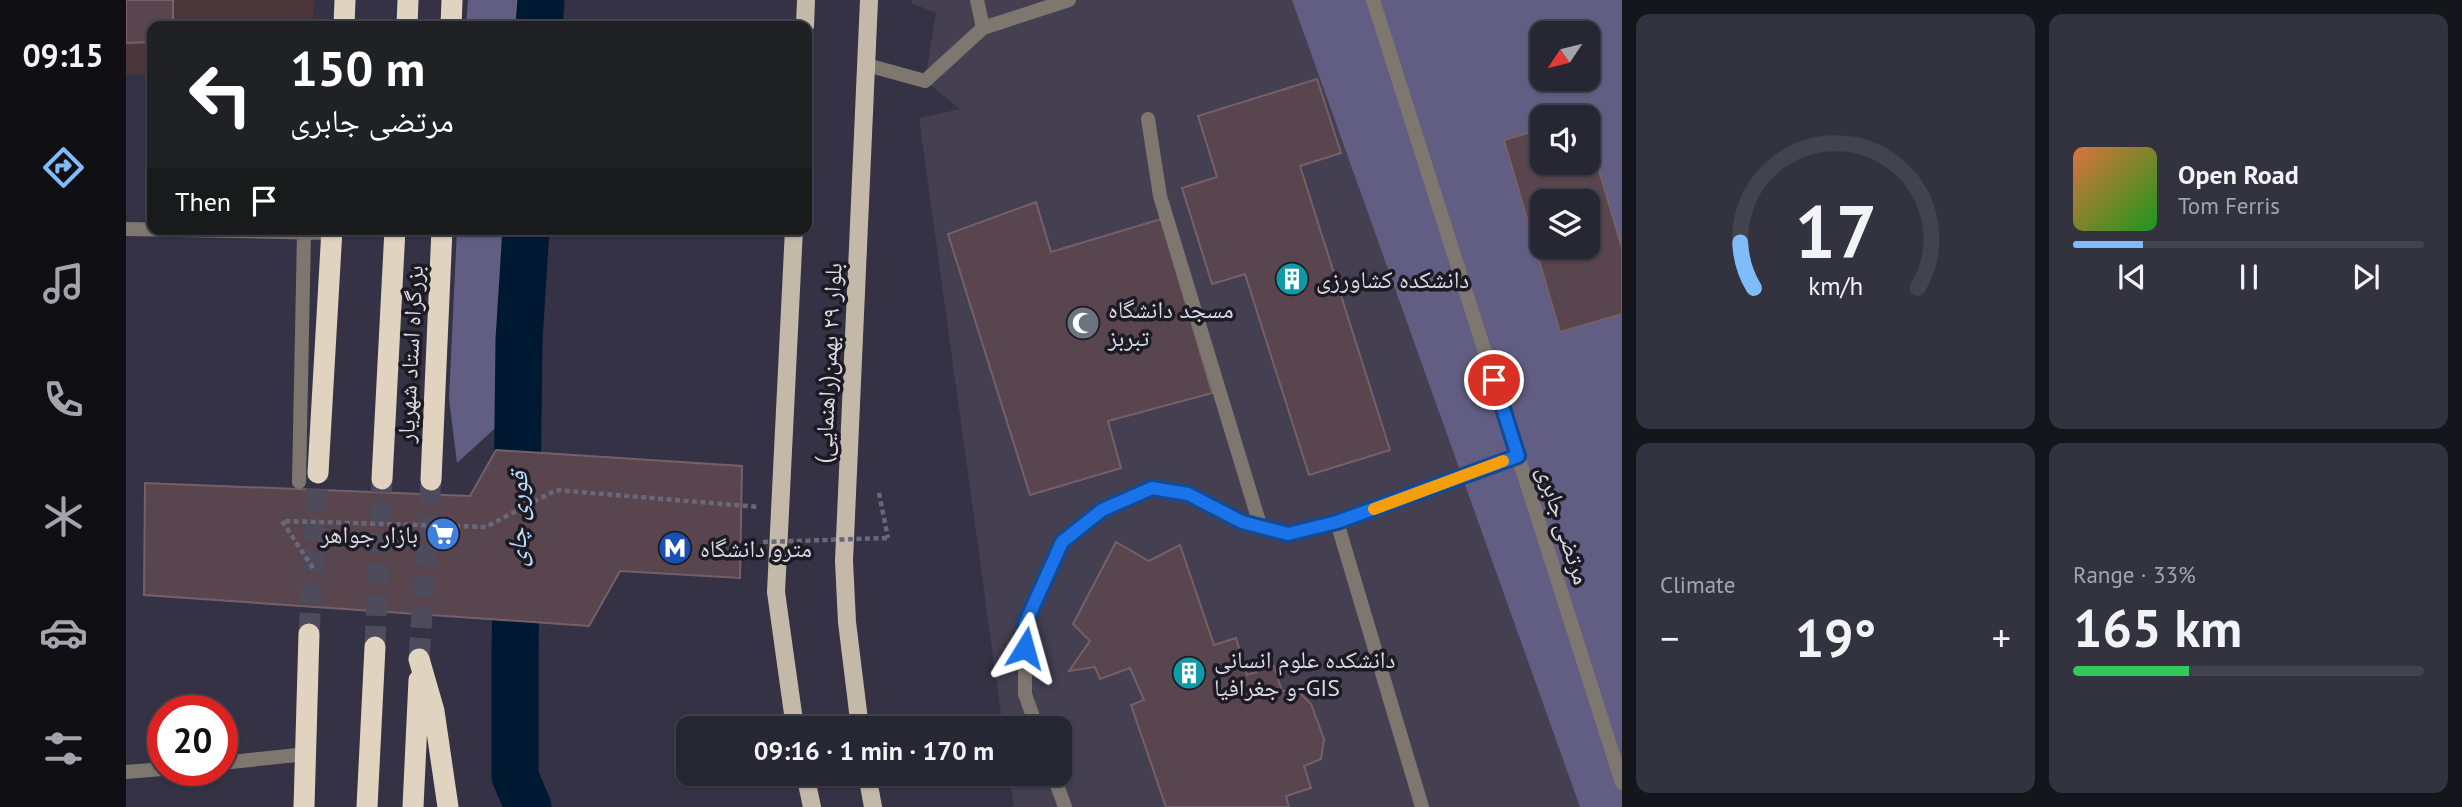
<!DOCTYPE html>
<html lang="en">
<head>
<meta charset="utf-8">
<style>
	:root { --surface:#272633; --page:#33323f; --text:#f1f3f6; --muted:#a4a5ac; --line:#43434e; --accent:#81bcfa }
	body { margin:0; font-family:"PT Sans","Noto Naskh Arabic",sans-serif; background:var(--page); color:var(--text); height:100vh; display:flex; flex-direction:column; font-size:26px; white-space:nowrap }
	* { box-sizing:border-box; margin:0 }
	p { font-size:23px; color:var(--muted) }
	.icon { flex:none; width:38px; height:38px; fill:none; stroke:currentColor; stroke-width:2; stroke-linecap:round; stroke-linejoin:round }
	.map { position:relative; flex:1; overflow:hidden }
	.details { display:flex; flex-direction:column; gap:14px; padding:14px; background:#15151c; width:840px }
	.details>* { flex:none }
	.top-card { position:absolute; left:21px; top:21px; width:665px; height:214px; border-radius:14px; box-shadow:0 2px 5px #0004,0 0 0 2px var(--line); background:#202124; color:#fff; overflow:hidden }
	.needle { width:46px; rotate:235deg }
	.buttons { position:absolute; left:1404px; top:21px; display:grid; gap:14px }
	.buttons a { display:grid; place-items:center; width:70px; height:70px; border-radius:14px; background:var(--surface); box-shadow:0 2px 5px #0004,0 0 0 2px var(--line); font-size:35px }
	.speed { position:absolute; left:21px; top:695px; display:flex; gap:14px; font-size:35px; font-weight:700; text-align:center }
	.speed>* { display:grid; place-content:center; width:91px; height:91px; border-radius:50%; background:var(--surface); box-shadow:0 2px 5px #0004,0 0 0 2px var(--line); line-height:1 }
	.speed .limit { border:10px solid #d22; background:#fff; color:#111 }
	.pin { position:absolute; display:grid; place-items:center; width:60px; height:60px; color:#fff; margin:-30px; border:4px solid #fff; border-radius:50%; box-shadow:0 2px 7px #0007 }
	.me { position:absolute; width:77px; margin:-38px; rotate:8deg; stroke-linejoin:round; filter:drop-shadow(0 0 5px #0008) }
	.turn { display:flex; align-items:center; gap:24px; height:147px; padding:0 28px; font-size:32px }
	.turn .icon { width:91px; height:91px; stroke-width:2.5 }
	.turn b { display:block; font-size:49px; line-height:60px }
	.then { display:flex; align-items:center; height:66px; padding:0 28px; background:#0003; gap:14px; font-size:26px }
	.big { font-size:52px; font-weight:800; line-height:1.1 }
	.details .card { flex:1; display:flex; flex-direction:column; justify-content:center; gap:10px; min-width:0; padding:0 24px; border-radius:14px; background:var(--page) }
	.details .dial { align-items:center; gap:0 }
	.dial svg { height:182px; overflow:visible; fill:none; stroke:var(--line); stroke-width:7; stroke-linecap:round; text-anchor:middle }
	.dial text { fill:var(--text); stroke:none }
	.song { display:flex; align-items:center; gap:21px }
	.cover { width:84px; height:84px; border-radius:10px; background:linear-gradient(135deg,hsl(20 70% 55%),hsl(120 70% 35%)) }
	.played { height:7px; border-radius:4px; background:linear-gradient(90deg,var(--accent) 20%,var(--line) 20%) }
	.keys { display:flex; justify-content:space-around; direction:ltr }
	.heat { display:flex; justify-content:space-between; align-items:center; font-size:38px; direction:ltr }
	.charge { height:10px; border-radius:5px; background:linear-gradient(90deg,#34c759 33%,var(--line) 0) }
	.details .tiles { flex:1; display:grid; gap:14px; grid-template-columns:repeat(2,1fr) }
	.trip { position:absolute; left:550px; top:716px; width:396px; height:70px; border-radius:14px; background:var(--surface); box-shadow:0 2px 5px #0004,0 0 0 2px var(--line); font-weight:800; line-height:70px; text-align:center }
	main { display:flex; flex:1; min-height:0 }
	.menu { display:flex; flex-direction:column; width:126px; justify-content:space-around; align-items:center; background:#100f14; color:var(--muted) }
	.menu .icon { width:49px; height:49px }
	.menu .active { color:var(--accent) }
	.menu b { font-size:32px; color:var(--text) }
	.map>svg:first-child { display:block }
	.commercial { fill:#4b363a }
	.education { fill:#443f51; fill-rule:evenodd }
	.forest { fill:#625e83; fill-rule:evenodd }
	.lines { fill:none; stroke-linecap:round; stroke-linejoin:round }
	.river { stroke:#001932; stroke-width:47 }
	.building { fill:#59454d; stroke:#756069; stroke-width:2; fill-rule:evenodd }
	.highway-tunnel { stroke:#4d4b5c; stroke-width:21; stroke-dasharray:21 10; stroke-linecap:butt }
	.path { stroke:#6a6878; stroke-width:4.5; stroke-dasharray:5 3.5; stroke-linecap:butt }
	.lane { stroke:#7d776f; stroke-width:14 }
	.street { stroke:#7d776f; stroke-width:14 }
	.primary { stroke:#c4b9a9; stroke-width:18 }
	.highway { stroke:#e0d3bf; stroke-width:21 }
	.path-bridge { stroke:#6a6878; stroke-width:4.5; stroke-dasharray:5 3.5; stroke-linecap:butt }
	.route-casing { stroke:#114b97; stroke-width:18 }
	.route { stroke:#1a73e8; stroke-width:12 }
	.slow { stroke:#f59e0b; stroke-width:12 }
	.labels { text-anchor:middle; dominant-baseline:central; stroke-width:7; stroke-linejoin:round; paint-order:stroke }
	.poi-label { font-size:24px; fill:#dad9e4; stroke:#1c1b23; text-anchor:start }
	.street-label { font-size:24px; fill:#dad9e4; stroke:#1c1b23 }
	.water-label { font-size:26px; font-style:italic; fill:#bedcfb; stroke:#1c1b23 }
</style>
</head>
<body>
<main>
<nav class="menu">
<b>09:15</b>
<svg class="icon active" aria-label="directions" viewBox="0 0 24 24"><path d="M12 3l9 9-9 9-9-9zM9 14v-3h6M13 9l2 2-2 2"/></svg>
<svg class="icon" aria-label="music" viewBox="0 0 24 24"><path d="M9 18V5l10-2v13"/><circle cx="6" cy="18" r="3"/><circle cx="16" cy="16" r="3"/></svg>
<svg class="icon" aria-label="phone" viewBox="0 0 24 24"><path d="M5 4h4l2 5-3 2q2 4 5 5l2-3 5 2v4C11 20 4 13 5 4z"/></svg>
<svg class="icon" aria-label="climate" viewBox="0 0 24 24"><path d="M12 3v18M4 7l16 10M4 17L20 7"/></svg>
<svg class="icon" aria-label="car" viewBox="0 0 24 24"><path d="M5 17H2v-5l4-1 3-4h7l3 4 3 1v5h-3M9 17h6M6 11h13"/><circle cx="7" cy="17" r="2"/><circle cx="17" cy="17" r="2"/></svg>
<svg class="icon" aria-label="filters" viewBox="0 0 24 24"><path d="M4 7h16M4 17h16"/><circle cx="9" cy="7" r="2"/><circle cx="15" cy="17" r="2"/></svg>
</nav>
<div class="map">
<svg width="1496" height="807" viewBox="0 0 1496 807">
	<rect width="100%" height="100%" fill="#343244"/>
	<path class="commercial" d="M0,0H189L186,26H26V74L0,75Z"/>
	<path class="education" d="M786,0H1496V807H888L883,774H933V728H877L793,118L834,109L799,81L810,13L785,3ZM1416,33H1461V79H1416ZM1416,117H1461V163H1416ZM1416,201H1461V247H1416Z"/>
	<path class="forest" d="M342,0H403L402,26H340Z
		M1166,0H1496V807H1454ZM1416,33H1461V79H1416ZM1416,117H1461V163H1416ZM1416,201H1461V247H1416Z
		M331,229H390L378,420L331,463L323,399Z"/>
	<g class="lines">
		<path class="river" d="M413,26L415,0
			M400,229L393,340L389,659V776L402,807"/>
	</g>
	<path class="building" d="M0,0H47V26H26V42L0,43Z
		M1191,79L1215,153L1174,166L1264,450L1183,475L1119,274L1086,284L1056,188L1091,177L1072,116Z
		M1416,129V163H1461V130L1496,248V314L1434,332L1378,140ZM1416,201H1461V247H1416Z
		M910,202L925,252L1035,219L1086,393L982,421L995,468L904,495L822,234Z
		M370,450L616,466L614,578L494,571L463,626L18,595L19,483L344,496Z
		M990,542L1023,561L1054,545L1088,645L1110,638L1121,675L1148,666L1156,691L1171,690L1185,704L1198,739L1195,759L1178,766L1185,788L1160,796L1163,807H1040L1005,705L1018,700L1004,668L974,679L969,667L943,671L964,641L947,624Z"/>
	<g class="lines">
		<path class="highway-tunnel" d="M183,634L192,473
			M249,647L256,479
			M293,659L305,480"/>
		<path class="path" d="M753,493L762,538
			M187,568L156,521L360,527L430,490L633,507"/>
		<path class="lane" d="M1247,0L1496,783
			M1022,119L1034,196L1135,528
			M0,229L206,233
			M173,482L178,233
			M1211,522L1296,807
			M911,728L899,694V624L937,542L976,510L1026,488L1062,494L1116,522L1162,534L1211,522L1392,456
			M927,774L939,807"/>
		<path class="street" d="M851,0L857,28
			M741,65L799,81L857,28L943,0
			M96,763L180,754
			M0,772L37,769"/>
		<path class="primary" d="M679,26L680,0
			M668,229L650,592L669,728
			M734,728L721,622L718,561L743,0
			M679,774L686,807
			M741,774L747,807"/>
		<path class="highway" d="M218,26L219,0
			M281,26L282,0
			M325,26L326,0
			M192,473L206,229
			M256,479L269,229
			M305,480L316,229
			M293,659L308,711L322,807
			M178,807L183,634
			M241,807L249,647
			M287,807L293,680"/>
		<path class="path-bridge" d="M637,542L762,538"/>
	</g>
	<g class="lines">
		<defs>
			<path id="route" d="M899,648V624L936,542L976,510L1026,488L1062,494L1116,522L1162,534L1211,522L1392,456L1368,380"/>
		</defs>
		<use href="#route" class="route-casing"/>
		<use href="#route" class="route"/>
		<path class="slow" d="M1248,509L1377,461"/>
	</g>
	<defs>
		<symbol id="building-disc" viewBox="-11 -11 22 22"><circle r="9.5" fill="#0f9aa8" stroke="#1c1b23"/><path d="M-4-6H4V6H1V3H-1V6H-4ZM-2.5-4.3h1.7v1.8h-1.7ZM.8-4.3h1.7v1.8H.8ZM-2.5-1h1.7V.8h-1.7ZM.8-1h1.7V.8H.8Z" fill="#fff"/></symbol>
		<symbol id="mosque-disc" viewBox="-11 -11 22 22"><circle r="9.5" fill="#6b7280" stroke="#1c1b23"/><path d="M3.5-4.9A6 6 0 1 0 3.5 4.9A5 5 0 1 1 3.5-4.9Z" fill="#fff"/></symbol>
		<symbol id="supermarket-disc" viewBox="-11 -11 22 22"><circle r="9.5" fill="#3f7fe0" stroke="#1c1b23"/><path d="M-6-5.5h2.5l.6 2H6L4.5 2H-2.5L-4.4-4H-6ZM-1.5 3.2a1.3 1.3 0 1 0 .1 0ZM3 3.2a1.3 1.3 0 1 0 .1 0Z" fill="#fff"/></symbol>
		<symbol id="metro-disc" viewBox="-11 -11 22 22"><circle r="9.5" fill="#1a4fb4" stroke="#1c1b23"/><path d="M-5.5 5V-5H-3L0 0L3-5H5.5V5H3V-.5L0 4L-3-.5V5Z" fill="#fff"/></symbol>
	</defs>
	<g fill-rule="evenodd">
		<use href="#building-disc" x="1147" y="260" width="38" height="38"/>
		<use href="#mosque-disc" x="938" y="304" width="38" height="38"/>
		<use href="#supermarket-disc" x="298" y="515" width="38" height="38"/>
		<use href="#metro-disc" x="530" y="529" width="38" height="38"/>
		<use href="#building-disc" x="1044" y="654" width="38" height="38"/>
	</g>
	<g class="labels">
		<g class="poi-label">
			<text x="1190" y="279">دانشکده کشاورزی</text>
			<text x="982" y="309">مسجد دانشگاه<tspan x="982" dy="28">تبربز</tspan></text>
			<text x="292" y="534" text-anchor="end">بازار جواهر</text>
			<text x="574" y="548">مترو دانشگاه</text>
			<text x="1088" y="659">دانشکده علوم انسانی<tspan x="1088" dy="28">و جغرافیا-GIS</tspan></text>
		</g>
		<g class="street-label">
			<text transform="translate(284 354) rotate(-87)">بزرگراه استاد شهریار</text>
			<text transform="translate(702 363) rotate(-87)">بلوار ٢٩ بهمن(راهنمایی)</text>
			<text transform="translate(1438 525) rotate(72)">مرتضی جابری</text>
		</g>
		<g class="water-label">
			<text transform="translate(391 519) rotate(-89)">قوری چای</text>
		</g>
	</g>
</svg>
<div class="buttons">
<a><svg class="needle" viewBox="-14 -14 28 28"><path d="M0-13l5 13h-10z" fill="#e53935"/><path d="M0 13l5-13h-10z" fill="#a4a5ac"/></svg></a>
<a><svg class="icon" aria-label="sound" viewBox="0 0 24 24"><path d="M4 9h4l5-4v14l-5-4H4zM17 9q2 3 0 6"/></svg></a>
<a><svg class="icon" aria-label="layers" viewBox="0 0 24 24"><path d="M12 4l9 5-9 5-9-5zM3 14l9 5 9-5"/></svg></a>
</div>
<div class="speed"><div class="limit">20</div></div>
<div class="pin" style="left:1368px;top:380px;background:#d93025"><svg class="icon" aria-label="arrive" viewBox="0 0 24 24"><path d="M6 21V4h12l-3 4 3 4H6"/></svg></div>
<svg class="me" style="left:899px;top:648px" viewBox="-20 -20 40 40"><path d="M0-17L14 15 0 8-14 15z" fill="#1a73e8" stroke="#fff" stroke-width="4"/></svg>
<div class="trip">09:16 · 1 min · 170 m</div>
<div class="top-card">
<div class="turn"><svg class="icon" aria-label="left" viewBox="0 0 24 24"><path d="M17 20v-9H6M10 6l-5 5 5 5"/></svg><div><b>150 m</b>مرتضی جابری</div></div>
<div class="then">Then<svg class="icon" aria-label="arrive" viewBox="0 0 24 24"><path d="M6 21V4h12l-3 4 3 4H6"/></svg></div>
</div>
</div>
<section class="details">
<div class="tiles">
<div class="card dial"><svg viewBox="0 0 100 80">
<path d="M14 69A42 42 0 1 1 86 69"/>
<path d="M14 69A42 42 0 0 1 8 49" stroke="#81bcfa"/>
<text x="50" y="56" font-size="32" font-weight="700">17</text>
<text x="50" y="72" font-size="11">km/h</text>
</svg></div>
<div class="card">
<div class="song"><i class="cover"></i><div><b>Open Road</b><p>Tom Ferris</p></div></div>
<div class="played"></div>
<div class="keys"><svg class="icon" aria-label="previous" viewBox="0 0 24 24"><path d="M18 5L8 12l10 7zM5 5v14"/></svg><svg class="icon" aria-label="pause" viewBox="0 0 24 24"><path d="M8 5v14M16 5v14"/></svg><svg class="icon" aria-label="next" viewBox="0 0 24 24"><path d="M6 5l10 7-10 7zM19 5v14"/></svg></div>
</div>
<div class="card"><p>Climate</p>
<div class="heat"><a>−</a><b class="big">19°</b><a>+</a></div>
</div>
<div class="card"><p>Range · 33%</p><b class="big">165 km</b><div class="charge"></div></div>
</div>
</section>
</main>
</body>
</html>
